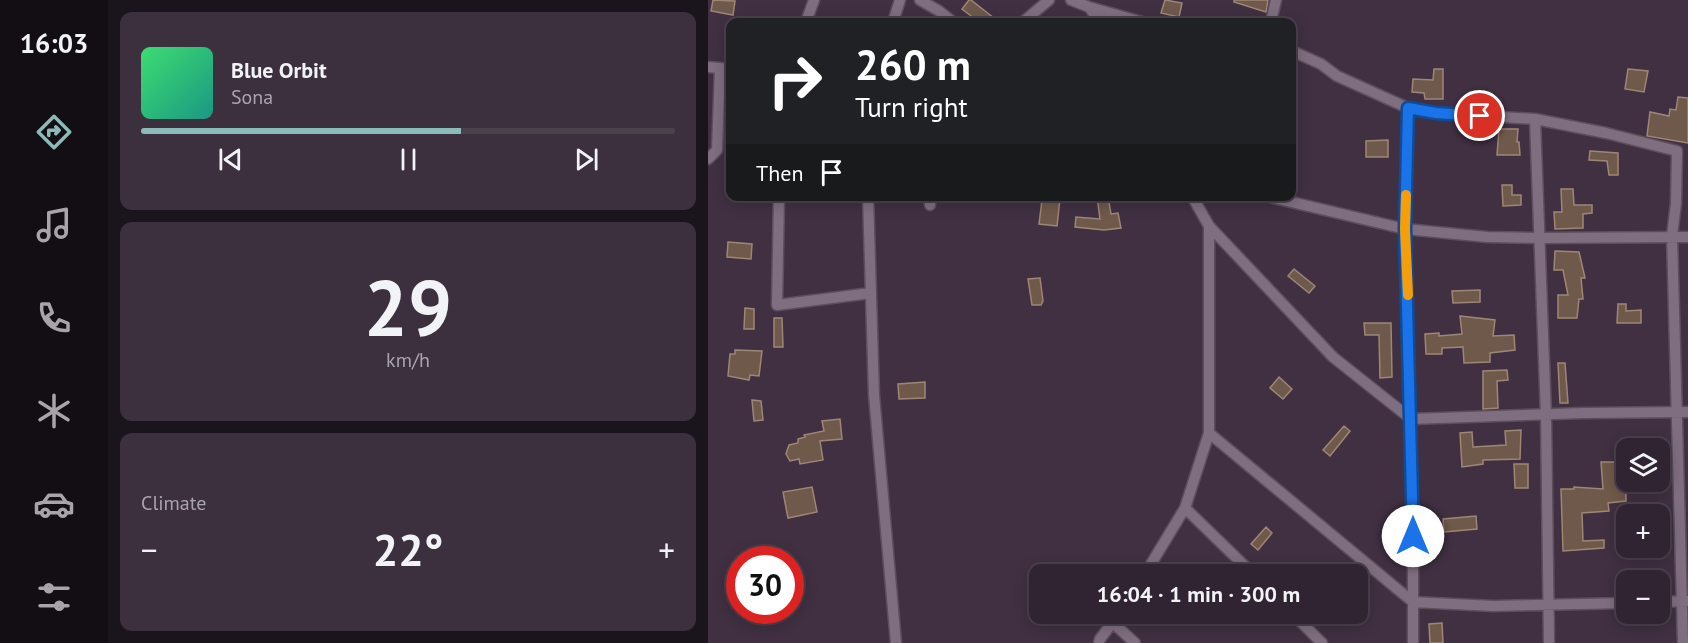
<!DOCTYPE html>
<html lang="en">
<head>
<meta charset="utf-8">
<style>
	:root { --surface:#302432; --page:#3c303e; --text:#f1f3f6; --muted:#a8a4ac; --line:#4b414d; --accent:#8bbbb9 }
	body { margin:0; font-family:"PT Sans",sans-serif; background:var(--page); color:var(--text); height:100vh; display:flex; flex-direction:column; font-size:22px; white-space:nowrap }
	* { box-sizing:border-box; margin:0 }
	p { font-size:20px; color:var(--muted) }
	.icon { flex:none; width:33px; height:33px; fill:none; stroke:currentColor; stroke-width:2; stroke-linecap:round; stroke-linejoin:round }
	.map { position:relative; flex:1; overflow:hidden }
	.side { display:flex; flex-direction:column; gap:12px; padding:12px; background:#1a141c; width:600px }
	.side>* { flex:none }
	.guide { position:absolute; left:18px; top:18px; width:570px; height:183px; border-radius:12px; box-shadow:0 3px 15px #0003,0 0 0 2px var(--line); background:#202124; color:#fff; overflow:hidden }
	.controls { position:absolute; left:908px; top:438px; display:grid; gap:12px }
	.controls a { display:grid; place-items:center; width:54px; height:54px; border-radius:12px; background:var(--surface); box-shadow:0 3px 15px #0003,0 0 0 2px var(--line); font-size:30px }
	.speed { position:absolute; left:18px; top:546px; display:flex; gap:12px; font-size:30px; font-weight:700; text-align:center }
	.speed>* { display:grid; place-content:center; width:78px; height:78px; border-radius:50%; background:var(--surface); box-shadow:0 3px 15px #0003,0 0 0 2px var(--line); line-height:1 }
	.speed .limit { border:9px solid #d22; background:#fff; color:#111 }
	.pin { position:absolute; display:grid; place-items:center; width:51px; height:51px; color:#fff; margin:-26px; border:3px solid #fff; border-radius:50%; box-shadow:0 2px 6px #0007 }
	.me { position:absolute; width:66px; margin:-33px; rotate:0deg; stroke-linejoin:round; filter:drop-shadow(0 0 4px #0008) }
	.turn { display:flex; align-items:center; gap:21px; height:126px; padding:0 30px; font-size:27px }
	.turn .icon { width:78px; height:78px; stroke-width:2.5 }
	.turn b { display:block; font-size:42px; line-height:51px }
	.then { display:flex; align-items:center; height:57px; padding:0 30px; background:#0003; gap:12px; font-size:22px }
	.big { font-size:45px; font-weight:700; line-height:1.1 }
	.side .tile { flex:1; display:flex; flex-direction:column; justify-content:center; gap:9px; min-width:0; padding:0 21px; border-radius:12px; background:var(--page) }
	.side .dial { align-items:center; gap:0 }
	.dial b { font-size:78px; line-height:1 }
	.song { display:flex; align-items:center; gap:18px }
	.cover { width:72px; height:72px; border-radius:9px; background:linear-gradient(135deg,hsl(140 70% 55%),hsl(170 70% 35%)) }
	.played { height:6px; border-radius:3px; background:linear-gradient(90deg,var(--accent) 60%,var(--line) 60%) }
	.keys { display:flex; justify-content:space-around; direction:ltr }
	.heat { display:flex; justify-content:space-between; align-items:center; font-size:33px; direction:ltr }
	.trip { position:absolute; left:321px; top:564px; width:339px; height:60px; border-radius:12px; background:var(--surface); box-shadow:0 3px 15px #0003,0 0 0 2px var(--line); font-weight:700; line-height:60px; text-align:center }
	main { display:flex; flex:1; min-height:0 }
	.tab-bar { display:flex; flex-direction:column; width:108px; justify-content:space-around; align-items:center; background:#130e14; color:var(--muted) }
	.tab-bar .icon { width:42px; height:42px }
	.tab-bar .on { color:var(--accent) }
	.tab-bar b { font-size:27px; color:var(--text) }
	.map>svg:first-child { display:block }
	.building { fill:#6f594a; stroke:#9e8677; stroke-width:1.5 }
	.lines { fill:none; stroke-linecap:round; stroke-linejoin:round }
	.minor-casing { stroke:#5c4e5d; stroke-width:13 }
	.minor { stroke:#7f6d80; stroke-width:10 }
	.route-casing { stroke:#114b97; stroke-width:15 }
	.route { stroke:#1a73e8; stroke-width:10 }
	.slow { stroke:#f59e0b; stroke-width:10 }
</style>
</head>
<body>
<main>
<nav class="tab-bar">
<b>16:03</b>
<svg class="icon on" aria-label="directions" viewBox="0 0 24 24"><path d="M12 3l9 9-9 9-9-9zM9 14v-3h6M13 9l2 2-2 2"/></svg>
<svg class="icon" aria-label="music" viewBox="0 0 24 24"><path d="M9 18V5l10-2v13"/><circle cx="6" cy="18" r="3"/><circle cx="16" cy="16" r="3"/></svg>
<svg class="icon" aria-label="phone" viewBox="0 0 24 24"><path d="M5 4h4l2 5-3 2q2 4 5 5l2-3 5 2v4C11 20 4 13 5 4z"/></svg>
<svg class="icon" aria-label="climate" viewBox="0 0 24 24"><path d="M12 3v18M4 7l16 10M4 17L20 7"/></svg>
<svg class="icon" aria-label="car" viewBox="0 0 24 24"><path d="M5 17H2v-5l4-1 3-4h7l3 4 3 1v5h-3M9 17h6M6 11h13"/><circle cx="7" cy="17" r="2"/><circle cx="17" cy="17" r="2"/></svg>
<svg class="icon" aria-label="filters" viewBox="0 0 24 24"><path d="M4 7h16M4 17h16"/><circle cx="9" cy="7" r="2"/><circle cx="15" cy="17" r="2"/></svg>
</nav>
<section class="side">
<div class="tile">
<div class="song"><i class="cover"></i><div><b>Blue Orbit</b><p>Sona</p></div></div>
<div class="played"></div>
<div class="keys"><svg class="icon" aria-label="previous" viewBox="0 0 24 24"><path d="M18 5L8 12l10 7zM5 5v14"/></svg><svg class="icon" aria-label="pause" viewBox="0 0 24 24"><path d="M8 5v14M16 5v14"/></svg><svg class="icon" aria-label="next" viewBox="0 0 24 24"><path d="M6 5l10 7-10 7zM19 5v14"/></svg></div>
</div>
<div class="tile dial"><b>29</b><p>km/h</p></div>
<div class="tile"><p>Climate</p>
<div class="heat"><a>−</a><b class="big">22°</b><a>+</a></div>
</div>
</section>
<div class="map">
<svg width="980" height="643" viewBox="0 0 980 643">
	<rect width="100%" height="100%" fill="#403042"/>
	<path class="building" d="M5,0L27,1L25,15L3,11Z
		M261,0H263L291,22H271L254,9Z
		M457,0L474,3L471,17L453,13Z
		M526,0H560L558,12L526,2Z
		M726,69H735V99H717L716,93L704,92L705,79L725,80Z
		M920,69L940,71L936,92L917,89Z
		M970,97L980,98V143L939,136L942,112L961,116L962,109L968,110Z
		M791,129H810L809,142H811L812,155H789Z
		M680,140V157H658V141Z
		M882,151L910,153V175H901L899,161L881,160Z
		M794,185H804V195H813V205L795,206Z
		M853,189H865L866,205H884V213L875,214V228L847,229L846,212H854Z
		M400,196L403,214L410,213L413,228L396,230L367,227L368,217L392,219L389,197Z
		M344,197L352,199L349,226L331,224L334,200L343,201Z
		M20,242L44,244L43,259L19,257Z
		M847,251L871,252L877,278H873L875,299H871L869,318H850V295H860L855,270H846Z
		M586,269L607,286L601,293L580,276Z
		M332,278L335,301L333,305H324L320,279Z
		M772,290V302L745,303L744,291Z
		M910,304H918V311L933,310V323H909Z
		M37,308L46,309V329H36Z
		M752,316L787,320L785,336L806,335L807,350L782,353V362L756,363L755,347L734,348V354H718L717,334L731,333V336L754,334Z
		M66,318H74L75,347H66Z
		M656,323H683L684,377L672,378L671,335H657Z
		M27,350L54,351L51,376L42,375L41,380L20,376L22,354H27Z
		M850,363H857L860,403H852Z
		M799,370L800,380L789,381L790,408L775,409V371Z
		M571,377L584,389L575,399L562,388Z
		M217,382V398L191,399L190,384Z
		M44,400L53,401L55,420L46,421Z
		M132,419L134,439L112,441L115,460L92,464L91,459L82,461L78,454L81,445L90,443V439L97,437L96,435L116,431L114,421Z
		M636,426L642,431L622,456L615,450Z
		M813,430L812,459L775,460V464L754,467L752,433L764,432L765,447L798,445L797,431Z
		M893,462H907L908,482H918V501L900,503L901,511L874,513L875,541L896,540V548L855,551L853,489H866V487L895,489Z
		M806,464H820V488H807Z
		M104,487L109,512L80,518L75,492Z
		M768,516L769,529L736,532L735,519Z
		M558,527L564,533L550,550L543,544Z
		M734,623L735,643H722L721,624Z"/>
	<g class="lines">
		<defs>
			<path id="minor" d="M212,0L231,11L245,22
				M363,0L381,7L392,22
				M381,7L434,22
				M98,22L106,0
				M185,22L192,0
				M315,22L341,0
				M563,22L568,0
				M584,51L613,64L629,76L700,108L728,113L827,119L898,133L969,151L968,203L964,236L975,643
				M0,67L22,69
				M700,108L697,229L705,514V643
				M827,119L838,415L841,643
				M0,159L9,150L12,69
				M71,196L69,305L163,293
				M160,196L166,395L188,643
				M558,196L697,229L779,237L832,238L980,237
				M222,205V196
				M501,226L625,357L703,419L876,413L980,412
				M501,433L705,602L785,606L918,603
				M477,508L545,574
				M437,574L477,508L501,433V226L484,196
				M951,602L980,601
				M585,614L614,643
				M404,622L427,643
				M391,643L392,639L411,614"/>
		</defs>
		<use href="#minor" class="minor-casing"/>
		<use href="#minor" class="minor"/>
	</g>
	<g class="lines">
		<defs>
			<path id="route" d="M705,536L697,229L700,108L728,113L772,116"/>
		</defs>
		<use href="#route" class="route-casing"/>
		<use href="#route" class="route"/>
		<path class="slow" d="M698,195L697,229L700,295"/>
	</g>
</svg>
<div class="controls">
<a><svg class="icon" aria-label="layers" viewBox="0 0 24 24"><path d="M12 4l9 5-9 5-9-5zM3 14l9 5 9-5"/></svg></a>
<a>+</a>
<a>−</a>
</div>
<div class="speed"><div class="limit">30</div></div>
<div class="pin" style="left:772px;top:116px;background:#d93025"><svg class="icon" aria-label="arrive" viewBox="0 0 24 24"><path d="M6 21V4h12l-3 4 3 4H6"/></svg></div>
<svg class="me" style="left:705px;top:536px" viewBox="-20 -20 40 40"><circle r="19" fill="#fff"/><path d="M0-13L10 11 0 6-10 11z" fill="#1a73e8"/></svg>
<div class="trip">16:04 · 1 min · 300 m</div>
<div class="guide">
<div class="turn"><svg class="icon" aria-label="right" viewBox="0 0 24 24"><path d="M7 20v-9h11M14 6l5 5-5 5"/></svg><div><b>260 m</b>Turn right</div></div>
<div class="then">Then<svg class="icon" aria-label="arrive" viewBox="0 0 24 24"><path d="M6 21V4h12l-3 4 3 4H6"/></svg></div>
</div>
</div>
</main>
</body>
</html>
